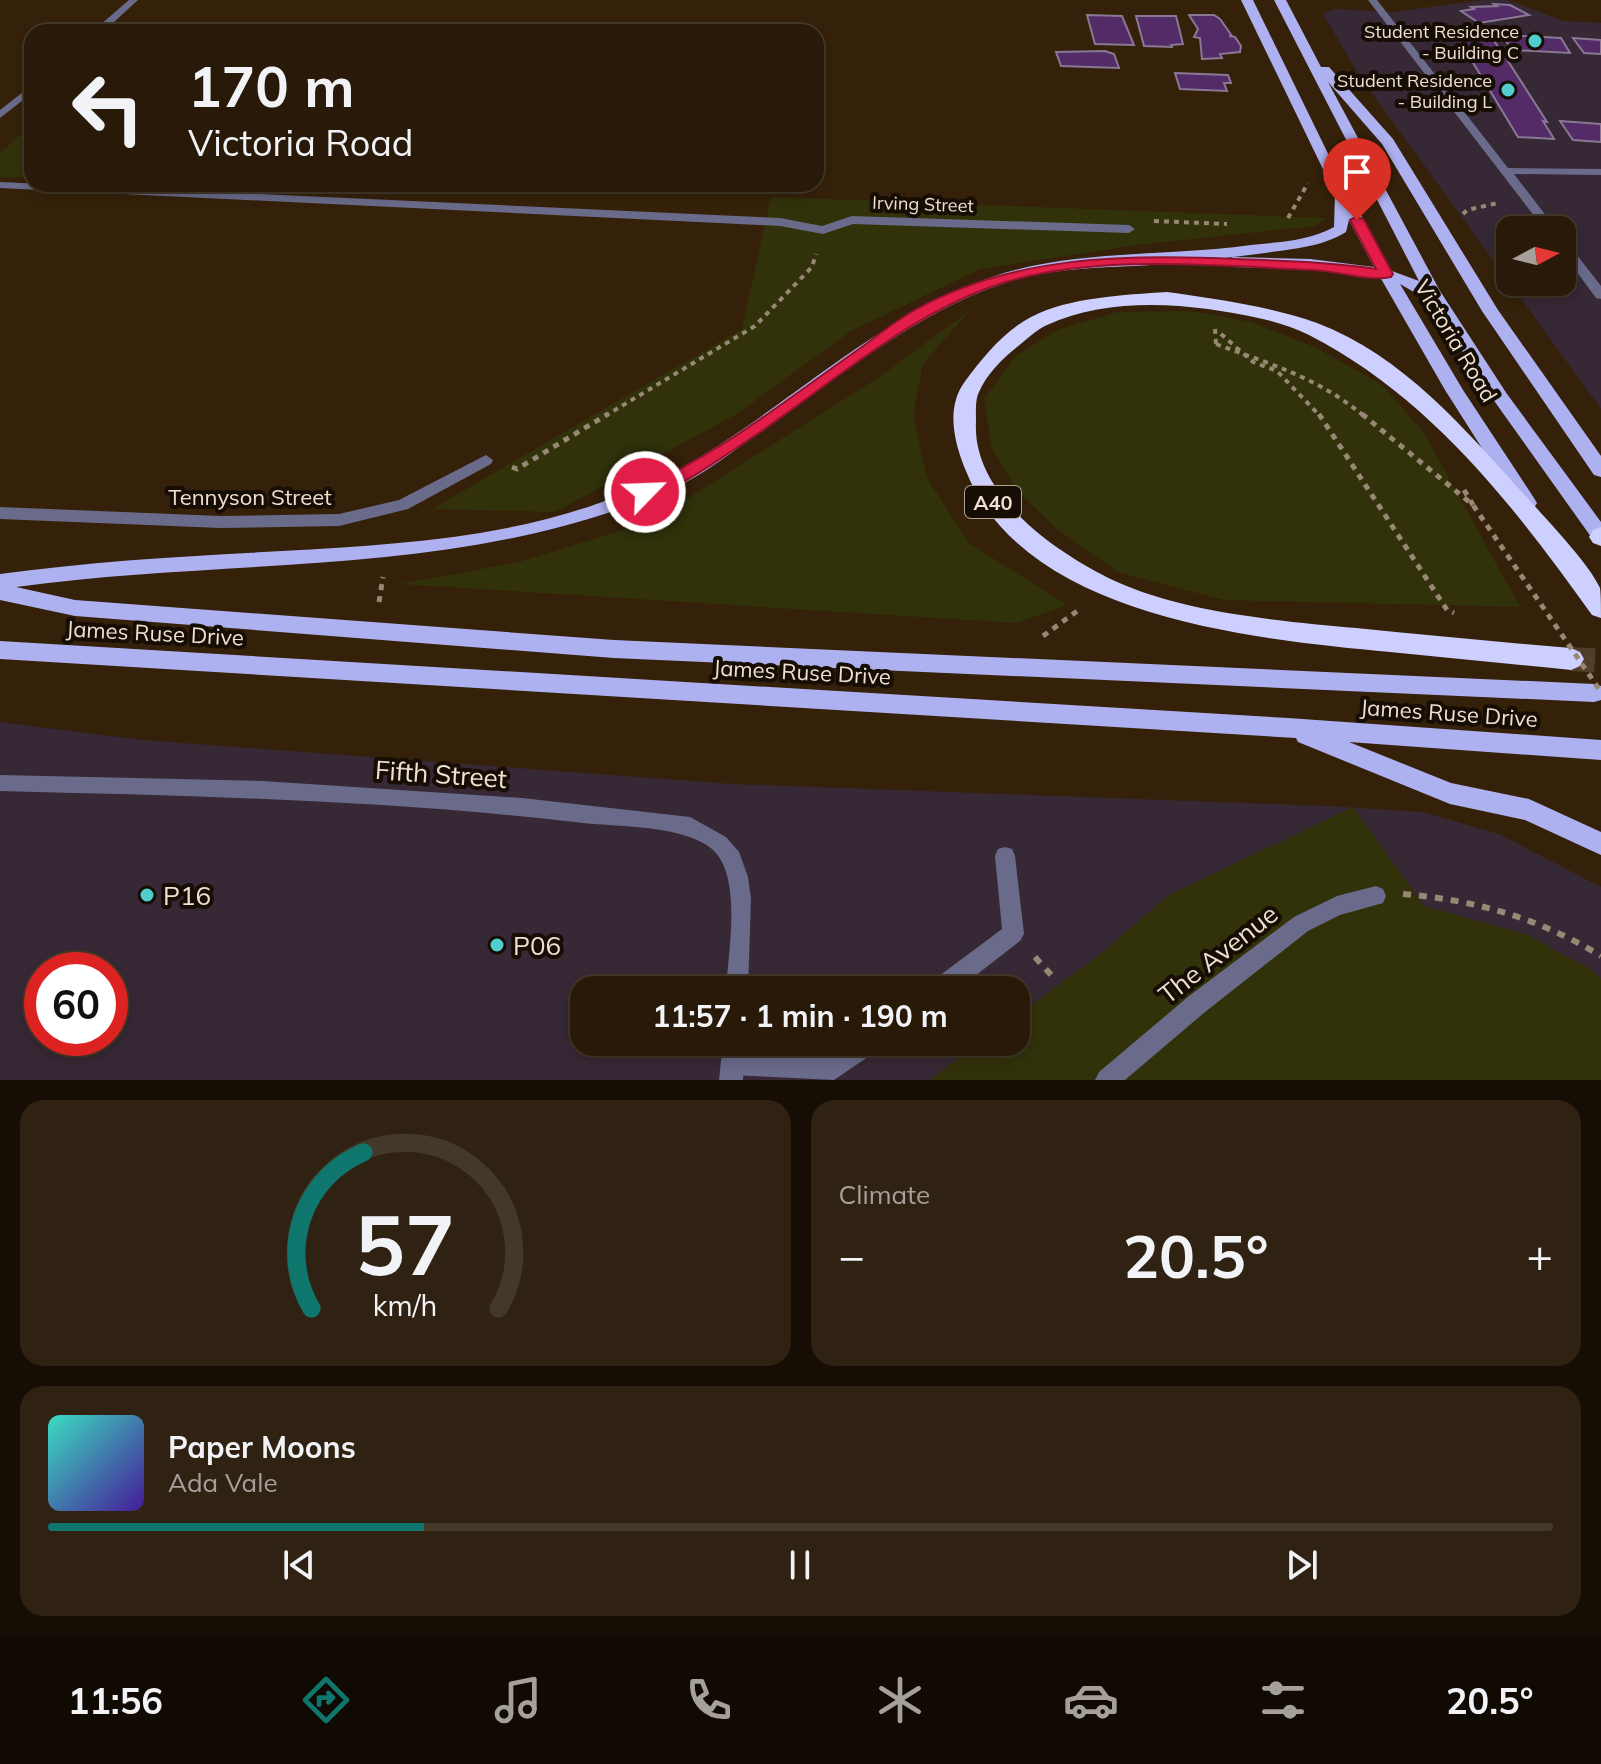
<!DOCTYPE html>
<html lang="en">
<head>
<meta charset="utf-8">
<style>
	:root { --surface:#281908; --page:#302212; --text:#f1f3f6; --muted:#a5a09c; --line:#443829; --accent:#0f766e }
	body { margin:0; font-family:Mulish,sans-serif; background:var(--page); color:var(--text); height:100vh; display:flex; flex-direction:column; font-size:30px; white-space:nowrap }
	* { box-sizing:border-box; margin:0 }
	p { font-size:26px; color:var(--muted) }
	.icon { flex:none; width:44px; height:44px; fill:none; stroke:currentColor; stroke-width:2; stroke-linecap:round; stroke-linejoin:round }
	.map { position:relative; height:1080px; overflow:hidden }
	.drawer { display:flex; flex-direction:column; gap:20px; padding:20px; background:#160e04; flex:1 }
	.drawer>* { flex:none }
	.hud { position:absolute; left:24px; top:24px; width:800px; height:168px; border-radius:24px; box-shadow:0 4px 12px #0003,0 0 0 2px var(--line); background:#281908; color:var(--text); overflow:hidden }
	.needle { width:52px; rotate:83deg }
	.tools { position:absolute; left:1496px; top:216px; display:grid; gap:16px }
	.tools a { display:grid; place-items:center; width:80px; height:80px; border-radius:16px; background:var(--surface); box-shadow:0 4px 12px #0003,0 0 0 2px var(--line); font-size:40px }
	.speed { position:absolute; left:24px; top:952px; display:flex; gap:16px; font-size:40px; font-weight:700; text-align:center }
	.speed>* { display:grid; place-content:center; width:104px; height:104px; border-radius:50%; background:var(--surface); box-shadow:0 4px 12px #0003,0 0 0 2px var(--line); line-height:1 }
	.speed .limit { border:12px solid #d22; background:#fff; color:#111 }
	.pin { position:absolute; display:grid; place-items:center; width:68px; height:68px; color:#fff; margin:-82px -34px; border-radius:50% 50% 50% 0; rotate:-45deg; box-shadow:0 0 8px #0007 }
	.pin .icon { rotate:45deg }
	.me { position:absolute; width:88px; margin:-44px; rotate:66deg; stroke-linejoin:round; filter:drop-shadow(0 0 6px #0008) }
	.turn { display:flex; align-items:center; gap:28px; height:168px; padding:0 32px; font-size:36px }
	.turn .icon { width:104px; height:104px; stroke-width:2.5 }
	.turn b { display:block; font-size:56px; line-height:68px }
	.big { font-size:60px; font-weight:700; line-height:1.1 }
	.drawer .widget { flex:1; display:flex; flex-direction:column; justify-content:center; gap:12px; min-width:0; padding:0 28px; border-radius:24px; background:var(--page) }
	.drawer .dial { align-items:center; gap:0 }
	.dial svg { height:208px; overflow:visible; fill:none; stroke:var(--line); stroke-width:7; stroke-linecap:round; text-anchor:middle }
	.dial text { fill:var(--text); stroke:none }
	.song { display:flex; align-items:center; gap:24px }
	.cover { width:96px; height:96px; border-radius:12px; background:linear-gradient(135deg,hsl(170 70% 55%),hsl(260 70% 35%)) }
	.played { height:8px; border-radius:4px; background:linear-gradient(90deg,var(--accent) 25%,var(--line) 25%) }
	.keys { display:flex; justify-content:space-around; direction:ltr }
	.heat { display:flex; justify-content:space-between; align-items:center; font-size:44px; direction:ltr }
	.drawer .tiles { flex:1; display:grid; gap:20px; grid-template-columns:1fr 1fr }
	.widget:last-child { grid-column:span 2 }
	.trip { position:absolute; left:570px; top:976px; width:460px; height:80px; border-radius:24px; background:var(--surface); box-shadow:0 4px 12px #0003,0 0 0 2px var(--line); font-weight:700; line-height:80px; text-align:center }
	.dock { display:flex; height:128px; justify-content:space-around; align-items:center; background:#100a03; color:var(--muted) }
	.dock .icon { width:56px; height:56px }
	.dock .selected { color:var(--accent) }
	.dock b { font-size:36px; color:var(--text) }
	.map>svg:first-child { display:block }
	.education { fill:#362834; fill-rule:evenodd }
	.green { fill:#31320a }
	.building { fill:#532c67; stroke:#897894; stroke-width:2 }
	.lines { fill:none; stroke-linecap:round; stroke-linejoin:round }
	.highway-tunnel { stroke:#513e28; stroke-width:24; stroke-dasharray:24 12; stroke-linecap:butt }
	.path-far2 { stroke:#978774; stroke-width:4; stroke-dasharray:5 5; stroke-linecap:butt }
	.path-far1 { stroke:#978774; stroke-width:5; stroke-dasharray:6 6; stroke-linecap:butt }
	.path { stroke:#978774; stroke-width:6; stroke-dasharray:8 8; stroke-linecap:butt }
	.lane { fill:#6a6b8a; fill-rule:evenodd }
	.street { fill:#6a6b8a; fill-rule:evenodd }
	.primary { fill:#aeb1f0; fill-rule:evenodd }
	.highway { fill:#cdd0fe; fill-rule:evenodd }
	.path-bridge-far1 { stroke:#978774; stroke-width:4; stroke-dasharray:5 5; stroke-linecap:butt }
	.path-bridge { stroke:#978774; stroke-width:5; stroke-dasharray:6 6; stroke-linecap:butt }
	.route { fill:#e11d48; stroke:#92132f; stroke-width:2 }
	.poi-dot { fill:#52cdcd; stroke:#160d04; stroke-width:3 }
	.labels { text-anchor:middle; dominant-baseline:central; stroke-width:8; stroke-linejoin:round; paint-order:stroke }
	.far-poi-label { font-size:18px; fill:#eee1d3; stroke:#160d04; text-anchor:end }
	.far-street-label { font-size:18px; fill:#eee1d3; stroke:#160d04 }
	.shield { fill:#160d04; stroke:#ada195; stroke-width:2 }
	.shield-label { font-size:20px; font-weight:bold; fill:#eee1d3 }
	.street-label { font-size:22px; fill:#eee1d3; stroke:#160d04 }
	.near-street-label { font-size:26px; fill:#eee1d3; stroke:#160d04 }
	.near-poi-label { font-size:26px; fill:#eee1d3; stroke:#160d04; text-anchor:start }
</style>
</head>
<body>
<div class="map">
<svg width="1601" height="1080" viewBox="0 0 1601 1080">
	<rect width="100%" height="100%" fill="#35210a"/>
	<path class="education" d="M1484,0H1507L1564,21L1601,23V409L1361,78L1323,14L1334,9L1393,12ZM1510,230H1562V282H1510Z
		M0,722L143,740L732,784L1327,806L1423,812L1499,834L1601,887V1080H0ZM42,970H110V1038H42ZM584,990H1016V1042H584Z"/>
	<path class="green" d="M21,134H32V178L0,177V153Z
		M771,197L1326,218L1314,226L1136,245L980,269L851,331L735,415L555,512L432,509L742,329Z
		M969,311L923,364L913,416L927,478L969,543L1067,605L1017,623L400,584L519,562L652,521L881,376Z
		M1190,311L1251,322L1317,348L1382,385L1424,433L1520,607L1224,600L1118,572L1058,530L1018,492L992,449L984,399L1016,356L1057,330L1117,312Z
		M1353,807L1424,906L1525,934L1592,970L1601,979V1080H929L980,1042H1016V1016L1099,955L1169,895Z"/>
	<path class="building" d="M1494,4L1510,5L1529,15L1479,23L1461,11L1474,9L1471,7L1497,6Z
		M1087,15L1122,16L1134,45L1095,44Z
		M1189,15H1214L1220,19L1232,36H1229L1235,37L1241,46L1240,52L1220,54L1222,58L1202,59L1200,38L1194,37L1198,29Z
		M1136,16H1176L1183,44L1171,45L1172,47L1144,46Z
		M1455,32L1490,34L1503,55L1467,53Z
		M1502,35L1561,38L1570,53L1512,50Z
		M1573,38L1601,40V54L1584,53Z
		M1105,51L1114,54L1119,68L1061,66L1056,52Z
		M1469,56L1506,58L1547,122L1543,121L1554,139L1518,137Z
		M1175,73L1228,75L1231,83H1224L1227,91L1180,89Z
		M1560,121L1601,124V142L1573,140Z"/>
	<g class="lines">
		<path class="highway-tunnel" d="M1571,659L1601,661"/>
		<path class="path-far2" d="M1463,214L1467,210L1498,203
			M1288,218L1308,183
			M1154,221L1227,224
			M1215,329L1216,344
			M1221,334L1253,362L1277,371L1320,416
			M605,416L755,326L812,267L816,254"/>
		<path class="path-far1" d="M1319,414L1447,610L1454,613
			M512,467L517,469L608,414
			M1464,490L1473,505
			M379,602L383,577
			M1043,636L1080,609"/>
		<path class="path" d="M1403,894C1475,900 1539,918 1601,956
			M1035,957L1053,977"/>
		<path class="lane" d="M1005,847L1012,849L1015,856L1024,934L1020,941L957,990H928L931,982L1002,929L995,856L998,849Z
			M851,1042H881L878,1050L834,1080L732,1075L724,1072L721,1064L724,1056L732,1053L830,1057Z"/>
		<path class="street" d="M129,0H138L103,32H92Z
			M1368,0H1377L1508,168L1601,169V175L1514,174L1557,230H1545Z
			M32,85V93L0,118V110Z
			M0,182L780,218L822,226L852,216L1129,225L1135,229L1129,233L853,224L823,234L780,226L0,188Z
			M1562,240L1566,241L1601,286V299L1596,298L1562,252Z
			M486,455L493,460L491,464L408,509L339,526L221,528L0,519V507L221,516L339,514L399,500Z
			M0,775L263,781L522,798L690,817L726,837L739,852L748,877L751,898L748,990H726C728,953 743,876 712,849C683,825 620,827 583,823C389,800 195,796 0,791Z
			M1376,886L1383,889L1386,896L1383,903L1340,915L1308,931L1205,1012L1125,1080H1095L1099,1072L1189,996L1294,917L1337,896Z
			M723,1042H745L743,1080H719Z"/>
		<path class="primary" d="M1241,0H1253L1337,172L1392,271L1419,281L1274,0H1286L1321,67H1329L1393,139L1498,310L1601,456V477L1594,475L1482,311L1382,144L1328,82L1440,291L1507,394L1601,522V543L1594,541L1495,402L1431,302L1400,284L1463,390L1534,498L1537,503L1534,508H1520L1445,390L1380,277L1338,270L1233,267L1225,262L1233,257L1310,259L1374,267L1349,220L1346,232C1322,247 1292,249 1265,253C1227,258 1190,262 1152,265C1103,268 1053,267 1005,283C908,315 831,385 748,441C725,457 702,475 676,487C464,580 240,556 16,587L75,600L614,640L1594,684L1601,686V700L1594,702L614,658L75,616L0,600V574C94,561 187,556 282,551C388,545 501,539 602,502C626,493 652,484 674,472C784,412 872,318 992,277C1073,249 1167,257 1251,245C1279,242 1309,241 1334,227L1335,194Z
			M0,641L1288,718L1601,740V760L1349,742L1451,783L1529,799L1601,832V855L1525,820L1450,804L1298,742L1296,738L0,659Z"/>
		<path class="highway" d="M1167,292C1217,299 1268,306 1317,323C1405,356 1469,434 1531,502C1549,522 1589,564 1600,588C1601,595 1601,609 1601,618L1592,615C1515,507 1429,396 1309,335C1279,320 1241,314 1208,309C1156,302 1096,302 1047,325C1036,330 1026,340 1017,347C1003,358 986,375 979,392C975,400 976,413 976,422C972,495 1056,553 1115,581C1184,613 1281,621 1356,628C1427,635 1499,642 1571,648L1580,652L1584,659L1580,666L1571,670C1511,664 1450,658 1390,652C1254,639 1024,618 966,471C954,442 945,407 966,380C984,356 1004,331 1031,317C1069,297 1125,295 1167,292Z
			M1601,527V546L1593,543L1589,537L1593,530Z"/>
		<path class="path-bridge-far1" d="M1216,344C1272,365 1317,377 1364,416"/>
		<path class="path-bridge" d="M1362,414L1473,505L1601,692"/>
	</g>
	<path class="route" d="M1357,216L1364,220L1393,274L1391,277C1368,282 1338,271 1313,270C1217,266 1100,254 1006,282C909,311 820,394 735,449C706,468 679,488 645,498L636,492L639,488C716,457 790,397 859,349C876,337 894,322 913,311C1013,255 1126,254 1237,259C1284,261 1330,262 1376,269L1350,220Z"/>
	<g class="poi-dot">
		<circle cx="1535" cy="41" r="8"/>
		<circle cx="1508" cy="90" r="8"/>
		<circle cx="147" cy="895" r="8"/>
		<circle cx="497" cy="945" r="8"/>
	</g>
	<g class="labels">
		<g class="far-poi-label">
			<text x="1519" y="31">Student Residence<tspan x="1519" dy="21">- Building C</tspan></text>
			<text x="1492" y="80">Student Residence<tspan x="1492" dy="21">- Building L</tspan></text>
		</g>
		<g class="far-street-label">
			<text transform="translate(923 204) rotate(2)">Irving Street</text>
		</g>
		<rect class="shield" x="965" y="486" width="56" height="32" rx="6"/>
		<g class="shield-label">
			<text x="993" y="502">A40</text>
		</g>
		<g class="street-label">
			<text transform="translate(1456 341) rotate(59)">Victoria Road</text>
			<text x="250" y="497">Tennyson Street</text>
			<text transform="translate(155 633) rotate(3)">James Ruse Drive</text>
			<text transform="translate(802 672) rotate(3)">James Ruse Drive</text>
			<text transform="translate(1449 713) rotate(4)">James Ruse Drive</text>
		</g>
		<g class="near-street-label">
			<text transform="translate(441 774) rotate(4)">Fifth Street</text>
			<text transform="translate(1218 954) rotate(-38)">The Avenue</text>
		</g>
		<g class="near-poi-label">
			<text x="163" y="895">P16</text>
			<text x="513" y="945">P06</text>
		</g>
	</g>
</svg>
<div class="tools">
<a><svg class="needle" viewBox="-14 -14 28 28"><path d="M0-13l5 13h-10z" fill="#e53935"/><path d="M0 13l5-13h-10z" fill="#a5a09c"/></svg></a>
</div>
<div class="speed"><div class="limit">60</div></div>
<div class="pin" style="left:1357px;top:220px;background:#d93025"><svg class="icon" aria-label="arrive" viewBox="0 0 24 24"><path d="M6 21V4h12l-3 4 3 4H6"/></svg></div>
<svg class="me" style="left:645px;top:492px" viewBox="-20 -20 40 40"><circle r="17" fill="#e11d48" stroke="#fff" stroke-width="3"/><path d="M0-11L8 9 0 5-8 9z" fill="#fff"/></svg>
<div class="trip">11:57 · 1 min · 190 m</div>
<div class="hud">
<div class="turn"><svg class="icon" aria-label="left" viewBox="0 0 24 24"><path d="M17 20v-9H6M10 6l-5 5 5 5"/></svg><div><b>170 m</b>Victoria Road</div></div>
</div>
</div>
<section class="drawer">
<div class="tiles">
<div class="widget dial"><svg viewBox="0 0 100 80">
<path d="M14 69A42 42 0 1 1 86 69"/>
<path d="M14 69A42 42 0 0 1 34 9" stroke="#0f766e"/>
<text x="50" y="56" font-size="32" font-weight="700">57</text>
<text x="50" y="72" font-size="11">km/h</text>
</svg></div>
<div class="widget"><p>Climate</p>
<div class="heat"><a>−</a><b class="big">20.5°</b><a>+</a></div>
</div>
<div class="widget">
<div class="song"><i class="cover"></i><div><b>Paper Moons</b><p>Ada Vale</p></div></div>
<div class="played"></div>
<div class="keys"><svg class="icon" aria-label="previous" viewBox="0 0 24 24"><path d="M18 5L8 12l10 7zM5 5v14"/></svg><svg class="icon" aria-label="pause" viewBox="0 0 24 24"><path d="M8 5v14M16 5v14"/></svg><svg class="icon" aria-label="next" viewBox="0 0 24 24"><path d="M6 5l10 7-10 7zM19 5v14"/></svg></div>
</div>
</div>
</section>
<nav class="dock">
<b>11:56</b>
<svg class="icon selected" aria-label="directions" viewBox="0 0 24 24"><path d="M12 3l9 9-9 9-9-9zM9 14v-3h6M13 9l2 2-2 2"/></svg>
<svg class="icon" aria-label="music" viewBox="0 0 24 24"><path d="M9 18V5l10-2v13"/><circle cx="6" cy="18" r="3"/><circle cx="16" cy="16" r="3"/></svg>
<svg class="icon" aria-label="phone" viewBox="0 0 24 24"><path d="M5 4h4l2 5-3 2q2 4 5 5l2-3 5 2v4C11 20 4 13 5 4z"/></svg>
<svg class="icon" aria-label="climate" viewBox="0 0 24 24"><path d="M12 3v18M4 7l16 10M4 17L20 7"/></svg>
<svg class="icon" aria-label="car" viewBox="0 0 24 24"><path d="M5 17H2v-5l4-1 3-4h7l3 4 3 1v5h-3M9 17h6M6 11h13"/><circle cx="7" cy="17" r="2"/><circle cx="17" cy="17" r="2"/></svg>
<svg class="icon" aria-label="filters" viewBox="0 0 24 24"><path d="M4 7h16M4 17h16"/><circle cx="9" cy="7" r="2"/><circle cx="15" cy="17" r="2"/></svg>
<b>20.5°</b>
</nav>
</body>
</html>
